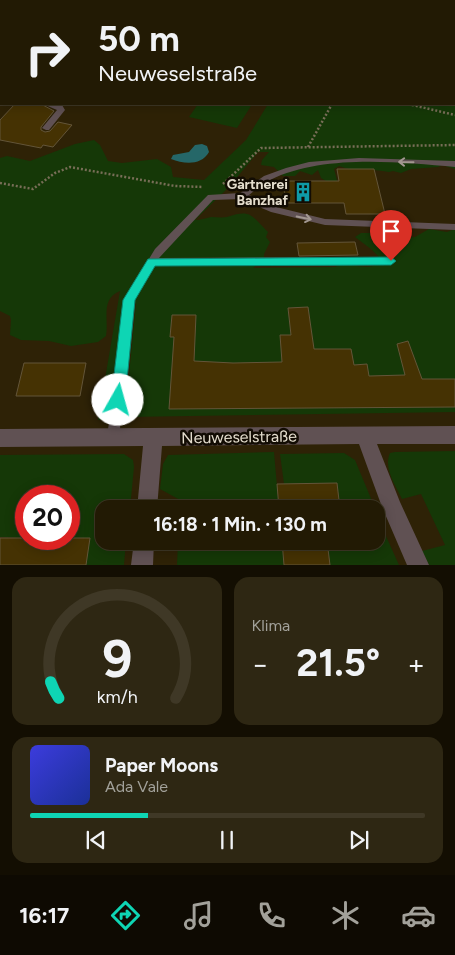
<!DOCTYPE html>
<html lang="de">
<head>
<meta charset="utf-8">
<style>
	:root { --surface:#221a04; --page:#2e2713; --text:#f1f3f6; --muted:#a2a19a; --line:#3f3826; --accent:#0ed5b4 }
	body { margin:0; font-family:Figtree,sans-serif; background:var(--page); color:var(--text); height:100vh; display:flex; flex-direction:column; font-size:19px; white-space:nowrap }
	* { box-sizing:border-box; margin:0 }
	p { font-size:16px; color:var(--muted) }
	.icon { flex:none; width:28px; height:28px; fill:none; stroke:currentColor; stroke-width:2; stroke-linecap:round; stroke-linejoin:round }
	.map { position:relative; height:565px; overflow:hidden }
	.sheet { display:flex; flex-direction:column; gap:12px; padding:12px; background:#130e02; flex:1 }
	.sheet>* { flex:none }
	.banner { position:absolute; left:0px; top:0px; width:455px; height:105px; box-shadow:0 2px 12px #0003,0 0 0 1px var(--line); background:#221a04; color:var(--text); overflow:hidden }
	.speed { position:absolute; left:15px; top:485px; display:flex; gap:10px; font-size:25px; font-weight:700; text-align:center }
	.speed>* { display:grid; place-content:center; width:65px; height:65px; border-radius:50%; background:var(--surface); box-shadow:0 2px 12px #0003,0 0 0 1px var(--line); line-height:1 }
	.speed .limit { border:8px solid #d22; background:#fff; color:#111 }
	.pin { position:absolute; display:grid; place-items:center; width:42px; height:42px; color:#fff; margin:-51px -21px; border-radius:50% 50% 50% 0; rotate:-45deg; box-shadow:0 0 5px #0007 }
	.pin .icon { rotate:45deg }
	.me { position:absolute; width:55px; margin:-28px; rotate:7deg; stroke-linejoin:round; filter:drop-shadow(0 0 4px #0008) }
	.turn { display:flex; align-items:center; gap:18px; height:105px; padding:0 15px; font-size:22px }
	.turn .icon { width:65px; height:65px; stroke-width:2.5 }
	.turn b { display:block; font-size:35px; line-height:42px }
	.big { font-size:38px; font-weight:700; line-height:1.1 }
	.sheet .card { flex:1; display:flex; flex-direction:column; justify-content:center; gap:8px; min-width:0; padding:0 18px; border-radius:15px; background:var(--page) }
	.sheet .dial { align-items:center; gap:0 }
	.dial svg { height:130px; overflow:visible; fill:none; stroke:var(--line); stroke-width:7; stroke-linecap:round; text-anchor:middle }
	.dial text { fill:var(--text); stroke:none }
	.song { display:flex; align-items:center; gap:15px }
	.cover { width:60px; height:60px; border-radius:8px; background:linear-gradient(135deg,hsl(240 70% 55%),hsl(230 70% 35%)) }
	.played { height:5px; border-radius:2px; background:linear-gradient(90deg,var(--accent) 30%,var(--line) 30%) }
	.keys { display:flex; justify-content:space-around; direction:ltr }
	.heat { display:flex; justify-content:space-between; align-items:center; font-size:28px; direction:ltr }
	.sheet .tiles { flex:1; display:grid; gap:12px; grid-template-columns:1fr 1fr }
	.card:last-child { grid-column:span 2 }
	.trip { position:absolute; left:95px; top:500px; width:290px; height:50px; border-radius:15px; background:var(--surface); box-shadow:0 2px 12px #0003,0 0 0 1px var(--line); font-weight:700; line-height:50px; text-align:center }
	.tab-bar { display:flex; height:80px; justify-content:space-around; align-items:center; background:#0e0a02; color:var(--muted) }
	.tab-bar .icon { width:35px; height:35px }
	.tab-bar .current { color:var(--accent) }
	.tab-bar b { font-size:22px; color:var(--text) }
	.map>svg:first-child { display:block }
	.green { fill:#153807 }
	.water { fill:#256768 }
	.building { fill:#453203; stroke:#635539 }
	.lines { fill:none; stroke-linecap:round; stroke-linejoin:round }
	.path-far1 { stroke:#786e57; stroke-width:2.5; stroke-dasharray:2 2; stroke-linecap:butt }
	.path { stroke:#786e57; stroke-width:4; stroke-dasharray:3 3; stroke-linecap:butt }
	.lane { fill:#605153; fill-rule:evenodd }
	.street { fill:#605153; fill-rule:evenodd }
	.secondary { stroke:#82696e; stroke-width:15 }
	.oneway { stroke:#a29790 }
	.route { fill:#0ed5b4; stroke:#098a75 }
	.labels { text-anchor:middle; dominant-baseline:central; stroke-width:5; stroke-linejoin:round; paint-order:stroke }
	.poi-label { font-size:14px; font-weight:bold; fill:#e4ddcd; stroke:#120c03; text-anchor:end }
	.near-street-label { font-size:16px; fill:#e4ddcd; stroke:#120c03 }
</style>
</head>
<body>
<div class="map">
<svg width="455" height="565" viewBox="0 0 455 565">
	<rect width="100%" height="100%" fill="#2e2206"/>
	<path class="green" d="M47,0H318L46,1Z
		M327,0H455V169L442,165L438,167L411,169L401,173L393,171L389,172C372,168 355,173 339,166L334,169L338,184L329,183L321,178L318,170L312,175L300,171L295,176H283L274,167L261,165L262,160L269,152H258L228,188L195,220C200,220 206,218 211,217C216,217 222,218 227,217C251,209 251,215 268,232L266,237L270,242L264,254V259L253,268L335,267C349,259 365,273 380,263L378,256L371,249L355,237L361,233H386L392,242L397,238L415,237L429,229L447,232L455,229V412L125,417L136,303L133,306L119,419L98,420L120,291C100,299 109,319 106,336L98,342L71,346L49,341L21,340L10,335L11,320L10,316L0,311V158L7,156L30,161L75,144L94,140L100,145L108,161L122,163L157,159L171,167L173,177L204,180L246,140L268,104H454V1Z
		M198,104H241L251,106L237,128L189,117Z
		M455,451V565H429L422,551L445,545L421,494L402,499C396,486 383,468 390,453L395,452Z
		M274,452L279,509H179L180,500L160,489L163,464L168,455Z
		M344,453L355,460L372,501H339L337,483L284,484L280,454Z
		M124,454L133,460L134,467L130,509H104V541H126L124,565H86L69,538V496H26V538L0,537V455Z
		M376,514L399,565H330L327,541H376Z
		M178,541H282L284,565H177Z"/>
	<path class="water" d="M202,144L207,146L209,152C201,166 184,164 171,159L173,155L189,152L195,145Z"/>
	<path class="building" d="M15,104H41L54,111L41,127V130L45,132L50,131L58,122L72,125L53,147L43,145L41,148L0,140V120Z
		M337,169H374L385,214H346L344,203H286L283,181H339Z
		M355,242L358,255L299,256L297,243Z
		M308,307L314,349H351L354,365L367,364L369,376L405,375L397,344L408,341L422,379H455V407L169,409L174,337H170L172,315H196L194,361L233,363L282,362L280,335H291L288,308Z
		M24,363H86L80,396H16Z
		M337,483L340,509H279L277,484Z
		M0,538H90L86,565H0Z
		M282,541H327L330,565H284Z"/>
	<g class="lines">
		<path class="path-far1" d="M408,104L455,115
			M308,147L332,104
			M0,183L33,189L55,173L70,167L175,186L203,187
			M223,184L261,148L455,145"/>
		<path class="path" d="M340,507H372"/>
		<path class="lane" d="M0,93H1V97H0Z
			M43,104L62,105L65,110L49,130H46L42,128L57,110Z
			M359,158L455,161V167C398,162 323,154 270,180C262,184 255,190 249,195L276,207L325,219L455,224V230L325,225L271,212L241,199L213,200L159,258L391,257L396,261L391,265L155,266L134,300L119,438L117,442L113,444L109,442L107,438L124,300L155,249L208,195L240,193L264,176L286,168L309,162Z"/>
		<path class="street" d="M455,426V444H377L400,502L429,565H407L382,507L359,444L162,446L157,509H137L143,446L0,447V429Z
			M134,541H154L153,565H131Z"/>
		<path class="secondary" d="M28,1L29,0
			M0,27L1,26"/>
	</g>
	<defs><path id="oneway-shaft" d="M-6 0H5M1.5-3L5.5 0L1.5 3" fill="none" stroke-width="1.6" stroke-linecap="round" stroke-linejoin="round" transform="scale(1.25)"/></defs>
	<g class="oneway">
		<use href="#oneway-shaft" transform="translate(406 162) rotate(-179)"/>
		<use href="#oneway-shaft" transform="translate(304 218) rotate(12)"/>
	</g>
	<path class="route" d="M391,257L396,261L391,265L155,266L135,300L125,400L123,405L118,407L113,405L111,400L123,300L148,259Z"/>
	<defs>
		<symbol id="building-bare" viewBox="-9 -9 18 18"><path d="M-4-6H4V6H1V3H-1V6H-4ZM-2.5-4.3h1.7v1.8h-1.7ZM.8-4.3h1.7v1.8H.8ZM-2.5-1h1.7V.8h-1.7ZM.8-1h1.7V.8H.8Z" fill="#0f9aa8" stroke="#120c03" stroke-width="2.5" paint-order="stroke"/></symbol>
	</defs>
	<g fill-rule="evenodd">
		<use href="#building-bare" x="289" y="178" width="28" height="28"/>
	</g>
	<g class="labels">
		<g class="poi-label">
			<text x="288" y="184">Gärtnerei<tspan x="288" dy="16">Banzhaf</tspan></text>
		</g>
		<g class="near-street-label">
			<text transform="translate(239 437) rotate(-1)">Neuweselstraße</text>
		</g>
	</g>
</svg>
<div class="speed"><div class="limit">20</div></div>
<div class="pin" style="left:391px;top:261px;background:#d93025"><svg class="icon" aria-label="arrive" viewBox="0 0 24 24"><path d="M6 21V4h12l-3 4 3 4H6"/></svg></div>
<svg class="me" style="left:118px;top:400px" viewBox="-20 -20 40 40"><circle r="19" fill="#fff"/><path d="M0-13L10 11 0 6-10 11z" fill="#0ed5b4"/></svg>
<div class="trip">16:18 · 1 Min. · 130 m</div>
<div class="banner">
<div class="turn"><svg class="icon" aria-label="right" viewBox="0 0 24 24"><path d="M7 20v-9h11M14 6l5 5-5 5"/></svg><div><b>50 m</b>Neuweselstraße</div></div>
</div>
</div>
<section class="sheet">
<div class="tiles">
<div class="card dial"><svg viewBox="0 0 100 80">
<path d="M14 69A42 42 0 1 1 86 69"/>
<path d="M14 69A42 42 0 0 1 9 59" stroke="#0ed5b4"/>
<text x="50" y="56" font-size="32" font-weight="700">9</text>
<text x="50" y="72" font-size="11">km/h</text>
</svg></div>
<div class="card"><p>Klima</p>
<div class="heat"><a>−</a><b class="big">21.5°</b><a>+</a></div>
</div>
<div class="card">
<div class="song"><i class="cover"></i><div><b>Paper Moons</b><p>Ada Vale</p></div></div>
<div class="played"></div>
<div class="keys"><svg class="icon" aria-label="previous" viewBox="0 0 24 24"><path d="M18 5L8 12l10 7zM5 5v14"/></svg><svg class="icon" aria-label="pause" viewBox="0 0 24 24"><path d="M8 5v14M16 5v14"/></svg><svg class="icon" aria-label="next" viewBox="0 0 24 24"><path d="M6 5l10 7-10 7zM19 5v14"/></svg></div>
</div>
</div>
</section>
<nav class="tab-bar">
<b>16:17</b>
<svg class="icon current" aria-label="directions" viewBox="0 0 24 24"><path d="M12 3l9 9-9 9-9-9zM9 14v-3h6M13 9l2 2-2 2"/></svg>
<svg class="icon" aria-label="music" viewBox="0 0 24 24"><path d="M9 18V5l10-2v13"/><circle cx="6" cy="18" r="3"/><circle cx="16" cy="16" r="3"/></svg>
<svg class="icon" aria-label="phone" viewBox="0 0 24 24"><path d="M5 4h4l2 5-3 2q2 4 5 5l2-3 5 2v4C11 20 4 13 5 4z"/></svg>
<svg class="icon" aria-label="climate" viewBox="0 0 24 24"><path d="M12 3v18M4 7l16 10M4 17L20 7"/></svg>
<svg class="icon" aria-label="car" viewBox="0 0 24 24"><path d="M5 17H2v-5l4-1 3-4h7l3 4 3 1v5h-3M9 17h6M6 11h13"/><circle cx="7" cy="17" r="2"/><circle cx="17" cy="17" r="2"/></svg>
</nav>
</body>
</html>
